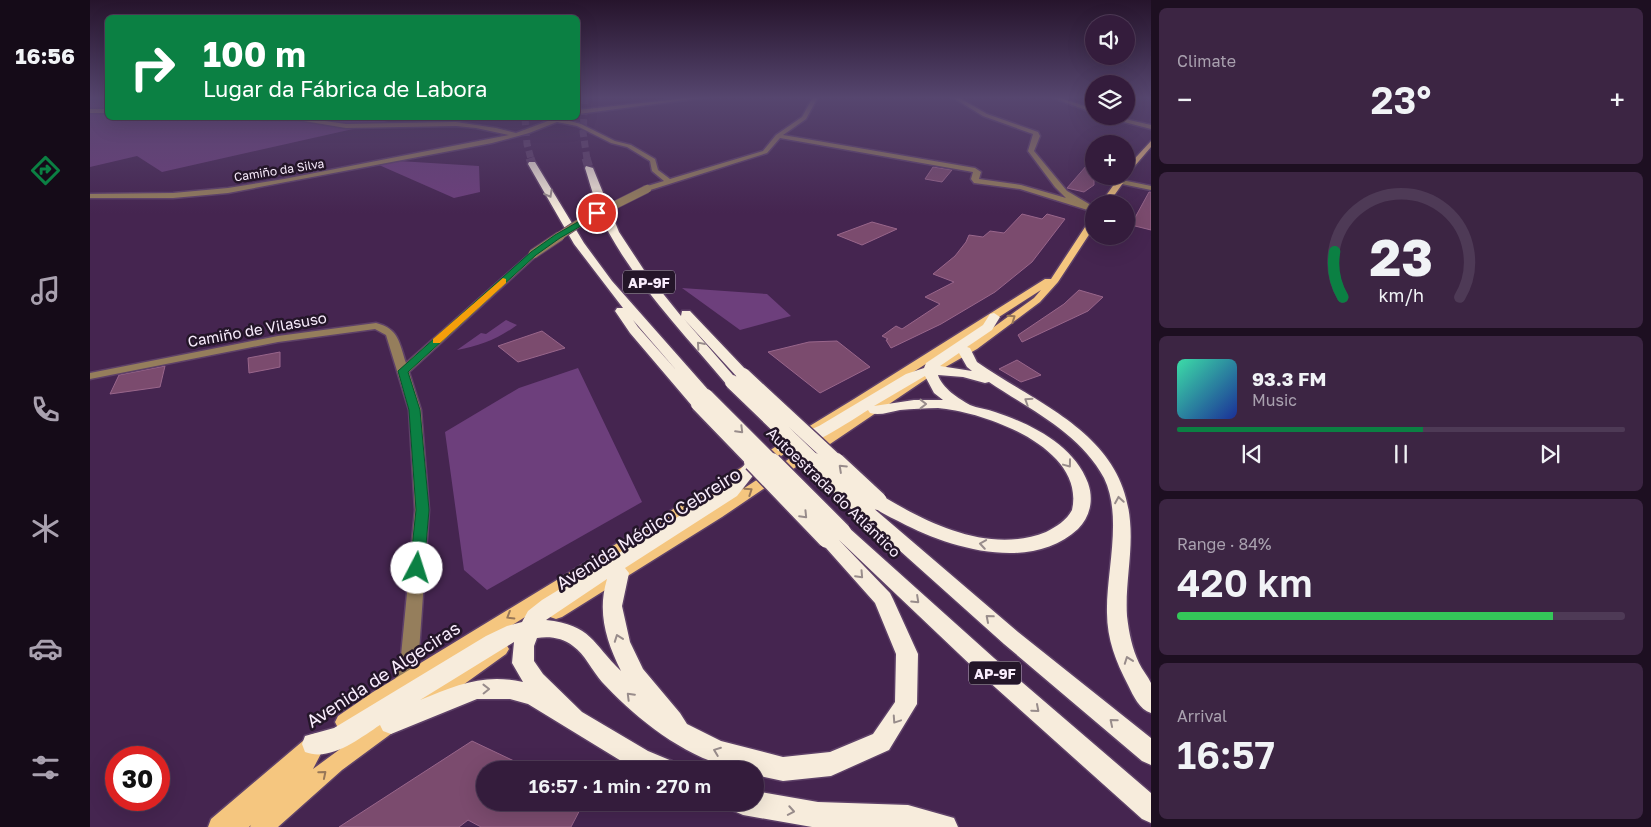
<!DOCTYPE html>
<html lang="en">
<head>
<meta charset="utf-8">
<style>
	:root { --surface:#341c3c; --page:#3c2543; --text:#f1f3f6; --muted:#a9a1af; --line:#4e3a56; --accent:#0b8043 }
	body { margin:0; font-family:"Golos Text",sans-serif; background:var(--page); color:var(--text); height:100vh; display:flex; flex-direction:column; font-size:19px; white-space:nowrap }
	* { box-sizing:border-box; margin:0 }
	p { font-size:16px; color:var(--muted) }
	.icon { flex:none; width:28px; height:28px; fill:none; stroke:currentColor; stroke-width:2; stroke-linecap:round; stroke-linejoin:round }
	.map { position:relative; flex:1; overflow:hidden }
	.panel { display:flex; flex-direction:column; gap:8px; padding:8px; background:#1d0f21; width:500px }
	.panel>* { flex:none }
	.guide { position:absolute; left:15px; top:15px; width:475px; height:105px; border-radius:8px; box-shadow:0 5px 20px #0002,0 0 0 1px var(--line); background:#0b8043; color:#fff; overflow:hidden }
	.fabs { position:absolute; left:995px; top:15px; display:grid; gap:10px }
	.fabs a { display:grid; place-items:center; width:50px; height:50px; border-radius:50%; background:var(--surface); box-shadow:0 5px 20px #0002,0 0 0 1px var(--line); font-size:25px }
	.speed { position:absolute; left:15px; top:746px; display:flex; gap:10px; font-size:25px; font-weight:700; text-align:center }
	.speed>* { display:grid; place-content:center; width:65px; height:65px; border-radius:50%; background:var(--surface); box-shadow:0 5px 20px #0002,0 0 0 1px var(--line); line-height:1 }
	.speed .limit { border:8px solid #d22; background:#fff; color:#111 }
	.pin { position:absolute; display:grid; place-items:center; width:42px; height:42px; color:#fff; margin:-21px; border:2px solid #fff; border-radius:50%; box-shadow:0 1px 5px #0007 }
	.me { position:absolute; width:55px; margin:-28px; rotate:5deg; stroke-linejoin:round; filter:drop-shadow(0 0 4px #0008) }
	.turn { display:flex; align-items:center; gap:18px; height:105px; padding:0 15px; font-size:22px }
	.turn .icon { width:65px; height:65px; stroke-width:2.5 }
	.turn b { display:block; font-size:35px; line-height:42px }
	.big { font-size:38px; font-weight:600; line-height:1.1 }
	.panel .tile { flex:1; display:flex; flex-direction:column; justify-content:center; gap:8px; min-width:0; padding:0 18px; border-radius:8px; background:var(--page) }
	.panel .dial { align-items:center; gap:0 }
	.dial svg { height:130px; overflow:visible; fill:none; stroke:var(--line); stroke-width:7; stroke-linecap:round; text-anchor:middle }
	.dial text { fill:var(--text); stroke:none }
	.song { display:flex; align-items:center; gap:15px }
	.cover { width:60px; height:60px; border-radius:8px; background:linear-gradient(135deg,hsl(160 70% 55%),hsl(230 70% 35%)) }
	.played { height:5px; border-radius:2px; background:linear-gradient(90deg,var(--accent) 55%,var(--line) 55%) }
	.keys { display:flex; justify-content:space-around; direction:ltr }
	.heat { display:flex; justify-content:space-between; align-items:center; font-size:28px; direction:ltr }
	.charge { height:8px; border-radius:4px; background:linear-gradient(90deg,#34c759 84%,var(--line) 0) }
	.trip { position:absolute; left:386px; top:761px; width:288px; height:50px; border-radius:25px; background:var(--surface); box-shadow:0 5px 20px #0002,0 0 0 1px var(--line); font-weight:600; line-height:50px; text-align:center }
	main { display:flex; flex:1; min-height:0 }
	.tab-bar { display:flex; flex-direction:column; width:90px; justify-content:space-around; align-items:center; background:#150b18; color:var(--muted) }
	.tab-bar .icon { width:35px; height:35px }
	.tab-bar .current { color:var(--accent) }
	.tab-bar b { font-size:22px; color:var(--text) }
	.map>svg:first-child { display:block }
	.green { fill:#6d3f7c }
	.building { fill:#7b4b6e; stroke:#99668b }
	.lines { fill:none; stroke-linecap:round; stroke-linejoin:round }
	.highway-tunnel-far1 { stroke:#60436a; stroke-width:7; stroke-dasharray:7 4; stroke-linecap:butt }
	.highway-tunnel { stroke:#60436a; stroke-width:9; stroke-dasharray:9 4.5; stroke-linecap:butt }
	.minor-casing { stroke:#5e4168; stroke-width:3 }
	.major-casing { stroke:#5e4168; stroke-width:3 }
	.highway-casing { stroke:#5e4168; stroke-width:3 }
	.minor { fill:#957e5c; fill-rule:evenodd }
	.major { fill:#f5c67f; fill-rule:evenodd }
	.highway { fill:#f7ecdc; fill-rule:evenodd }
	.minor-bridge-far1-casing { stroke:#5e4168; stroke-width:9; stroke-linecap:butt }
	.minor-bridge-casing { stroke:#5e4168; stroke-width:11; stroke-linecap:butt }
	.highway-bridge-far1-casing { stroke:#5e4168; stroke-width:17; stroke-linecap:butt }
	.highway-bridge-casing { stroke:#5e4168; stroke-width:21; stroke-linecap:butt }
	.minor-bridge-far1 { stroke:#957e5c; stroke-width:8 }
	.minor-bridge { stroke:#957e5c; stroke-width:9 }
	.highway-bridge-far1 { stroke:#f7ecdc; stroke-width:14 }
	.highway-bridge { stroke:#f7ecdc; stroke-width:18 }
	.oneway { stroke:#988c8b }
	.oneway2 { stroke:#977758 }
	.route { fill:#0b8043; stroke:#07532c }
	.slow { fill:#f59e0b }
	.labels { text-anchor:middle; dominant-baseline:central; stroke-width:5; stroke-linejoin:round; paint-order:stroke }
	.far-street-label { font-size:12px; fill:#f8ecfc; stroke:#241629 }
	.shield { fill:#241629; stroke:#b8acbd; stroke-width:1 }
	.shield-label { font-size:14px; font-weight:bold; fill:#f8ecfc }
	.street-label { font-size:15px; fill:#f8ecfc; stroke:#241629 }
	.near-street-label { font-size:18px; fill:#f8ecfc; stroke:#241629 }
</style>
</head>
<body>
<main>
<nav class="tab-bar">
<b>16:56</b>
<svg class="icon current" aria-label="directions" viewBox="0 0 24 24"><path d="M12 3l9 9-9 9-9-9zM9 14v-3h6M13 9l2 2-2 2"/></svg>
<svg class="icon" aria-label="music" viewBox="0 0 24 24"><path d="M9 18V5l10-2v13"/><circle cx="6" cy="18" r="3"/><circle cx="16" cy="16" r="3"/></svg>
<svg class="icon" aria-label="phone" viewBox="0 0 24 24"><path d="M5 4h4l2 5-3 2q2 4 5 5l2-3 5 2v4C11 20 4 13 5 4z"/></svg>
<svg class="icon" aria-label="climate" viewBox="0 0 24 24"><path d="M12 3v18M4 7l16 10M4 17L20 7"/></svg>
<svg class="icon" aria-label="car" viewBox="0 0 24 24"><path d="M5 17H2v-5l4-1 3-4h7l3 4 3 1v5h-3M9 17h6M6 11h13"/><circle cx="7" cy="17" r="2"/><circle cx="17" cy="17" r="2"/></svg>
<svg class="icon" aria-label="filters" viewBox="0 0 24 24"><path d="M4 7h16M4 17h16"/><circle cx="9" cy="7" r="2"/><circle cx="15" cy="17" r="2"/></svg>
</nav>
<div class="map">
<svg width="1061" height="827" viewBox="0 0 1061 827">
	<rect width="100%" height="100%" fill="#452550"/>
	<path class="green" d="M0,97H17L18,118H312L72,172L47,156L0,167Z
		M309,161L389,166L390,192L364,198L289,165Z
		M592,288L677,294L701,316L650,330Z
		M416,320L427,325C408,339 390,346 367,350L391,333L396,334Z
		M488,368L552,502L397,590L374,570L355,432L429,388Z"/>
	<path class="building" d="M1004,157V185L994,192L977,188Z
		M843,167L862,170L852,182L835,179Z
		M1059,192H1061V230L1041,225Z
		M932,214L952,219L957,214L975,219L942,262L905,292L851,324L801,348L796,340L798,339L792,336L806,326L812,329L850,304L835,297L864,282L843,274L865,256L876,242L879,235L893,237L900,231L914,233Z
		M782,222L807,229L772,245L747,235Z
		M989,290L1013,297L998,311L932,342L928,335L974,304Z
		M452,331L475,348L428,362L408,346Z
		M747,341L780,367L730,393L678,352L719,342Z
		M190,352V367L159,373L158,358Z
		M927,360L951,375L931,382L909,369Z
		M75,366L70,387L20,394L29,375Z
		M382,741L443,770H395V802H494L481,827H391L378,820L369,827H249Z"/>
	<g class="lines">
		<path class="highway-tunnel-far1" d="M495,97L493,132L497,159
			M435,118L437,144L441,159"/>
		<path class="highway-tunnel" d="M440,158L442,164
			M496,158L499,168"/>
		<defs>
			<path id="minor" d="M605,97H619L488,114V110Z
				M723,97H728L716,119L693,135L885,168L891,172L889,179L931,185L976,198L965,187L938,151L943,134L893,116L862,97H868L897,114L948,132L950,136L944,151L977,191L1004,207V212L930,189L884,183L881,179L883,172L690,138L677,153L557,191L553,189L554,187L574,181L562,171L560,161L537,147L521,143L487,126L467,122L439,133L402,143L138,193L83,198H0V194L83,193L138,188L194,179L419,135L386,128L366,126L256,128L208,120H171L168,118H214L256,124L366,122L406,128L426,133L466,118H473L472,119L491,124L525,141L541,145L565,159L568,170L580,179L673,151L686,135L712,117Z
				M961,97H968L1004,109V113Z
				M0,109H18V113H0Z
				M1011,116H1022L1061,125V129Z
				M1027,179L1061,186V190L1027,183Z
				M443,251L447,254L446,256L319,372L331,410L339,510L328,666L319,691L312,693L305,691L303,685L310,666L325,510L319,410L296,335L285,329L188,342L0,379V373L188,336L286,323C309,329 309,342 316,363Z"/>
			<path id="major" d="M1061,141V147L1037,175L1038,176L1018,204H1010L1030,176H1036V168Z
				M1001,218H1004V227L968,282L950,302L887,349L845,373L632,517L472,617L466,619L460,617L457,612L460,607L622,509L837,369L879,345L944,298L951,290L772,405L297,704L262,728L255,731L248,728L245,722L248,716L283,692L764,399L955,279H961Z
				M410,641L416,644L419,649L416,654L341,708L334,711L327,708L324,702L327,696L404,644Z
				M306,710L313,713L316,719L313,725L252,770L188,827H160L161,825L159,827H118L121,819L220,735L227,733L234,735L237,742L223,769L299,713Z"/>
			<path id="highway" d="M439,162H445L494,243L522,281L621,393L623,396L621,399H612L615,404L613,407H603L540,333L525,311L527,308H533L484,244L438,164ZM543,320L587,371L548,327Z
				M496,166L503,168L529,232L554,270L591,316L592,311H600L658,372L660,375L658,378H648L594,319L649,382L647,385H637C596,336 550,289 519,233C508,213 502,190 495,168Z
				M904,313L910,317L902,330L877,347L880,348L887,362C950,406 1033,434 1040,521C1043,553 1035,584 1037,616C1039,633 1042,648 1049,663C1052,670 1058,676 1061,683C1061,691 1061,705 1061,713C1049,709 1044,697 1038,685C1026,662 1017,639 1017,613C1016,572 1033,517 1014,478C990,433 939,409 899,382L895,383L873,377L848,375C852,388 869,399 880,405C887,408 897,409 905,412C941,424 984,445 998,483C1004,500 1000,517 988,529C941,573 859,548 810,522C800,517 785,511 779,501L782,497L788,495L794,497C841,525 901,554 956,532C966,527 977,520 982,510C996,448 895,412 848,408C835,408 822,409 810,410C800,412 789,416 780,413L778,410C759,422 709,456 688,451L686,447L688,443L729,426L816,374L834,368L836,363L893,325L900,314ZM869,353L877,367L882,371L850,366ZM835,376L844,393L853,400H824L784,406Z
				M661,463L667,464L669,468L647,496L535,568L539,573L532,606L540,642L553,669L590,713L597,724L631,741L693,757L740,752L783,734L805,702L806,654L785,603L728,539L730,534L737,532L745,536L743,532L746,527L752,525L758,527L904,658L1061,793V823L1052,819L888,672L748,539L800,593L803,599L828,654L827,704L799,750L750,772L741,776L693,781L665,775V770C609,770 548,721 512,682C502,671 495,654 483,646C473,638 460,636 447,638L444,646V661L453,674L492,712L558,751L582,761L585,770H546L438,704L420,699H387L301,734L293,731L290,725C270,738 241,762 215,752L212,744L215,736L244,728L396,636L417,626L432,622L438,611L452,600L635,488L655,464ZM517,579C507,612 516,641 531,671C502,643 502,625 456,620ZM424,642L422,663L433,682C394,673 366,685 330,700Z
				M776,505L782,507L928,632L1061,738V765L1052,761L914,644L770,515L767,511L770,507Z
				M665,791L728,802L818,805L864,818L868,827H722L653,815L644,811L640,802H665Z"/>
		</defs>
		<use href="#minor" class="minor-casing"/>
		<use href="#major" class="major-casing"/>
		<use href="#highway" class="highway-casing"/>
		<use href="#minor" class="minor"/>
		<use href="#major" class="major"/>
		<use href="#highway" class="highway"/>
		<defs>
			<path id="minor-bridge-far1" d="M468,237L489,223L557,189"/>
			<path id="minor-bridge" d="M443,254L470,236"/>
			<path id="highway-bridge-far1" d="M653,375L748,463
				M642,382L726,463
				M616,396L683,463
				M608,404L665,463"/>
			<path id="highway-bridge" d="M663,462L737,539
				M682,462L752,532
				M725,462L776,511
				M746,462L788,501"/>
		</defs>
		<use href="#minor-bridge-far1" class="minor-bridge-far1-casing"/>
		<use href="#minor-bridge" class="minor-bridge-casing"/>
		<use href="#highway-bridge-far1" class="highway-bridge-far1-casing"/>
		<use href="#highway-bridge" class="highway-bridge-casing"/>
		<use href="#minor-bridge-far1" class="minor-bridge-far1"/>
		<use href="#minor-bridge" class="minor-bridge"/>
		<use href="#highway-bridge-far1" class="highway-bridge-far1"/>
		<use href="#highway-bridge" class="highway-bridge"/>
	</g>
	<defs><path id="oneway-chevron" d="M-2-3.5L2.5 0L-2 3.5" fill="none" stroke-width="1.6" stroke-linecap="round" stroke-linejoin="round" transform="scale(1.25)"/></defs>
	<g class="oneway">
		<use href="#oneway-chevron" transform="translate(459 194) rotate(61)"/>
		<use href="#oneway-chevron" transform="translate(610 345) rotate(-131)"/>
		<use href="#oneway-chevron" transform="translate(938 401) rotate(-147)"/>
		<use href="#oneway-chevron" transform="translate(833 404)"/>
		<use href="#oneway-chevron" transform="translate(650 430) rotate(45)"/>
		<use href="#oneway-chevron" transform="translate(978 464) rotate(53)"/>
		<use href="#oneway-chevron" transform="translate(752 468) rotate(-137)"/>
		<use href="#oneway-chevron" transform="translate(1029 500) rotate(-99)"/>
		<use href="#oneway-chevron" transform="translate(714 515) rotate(46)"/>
		<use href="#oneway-chevron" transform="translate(893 544) rotate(-171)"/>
		<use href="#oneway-chevron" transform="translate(770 575) rotate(47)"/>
		<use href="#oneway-chevron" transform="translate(826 600) rotate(43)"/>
		<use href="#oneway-chevron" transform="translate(899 618) rotate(-139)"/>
		<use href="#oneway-chevron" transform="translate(528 638) rotate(-110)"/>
		<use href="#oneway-chevron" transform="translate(1038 660) rotate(-110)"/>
		<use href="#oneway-chevron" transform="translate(396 689) rotate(-1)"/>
		<use href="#oneway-chevron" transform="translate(540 696) rotate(-135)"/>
		<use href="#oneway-chevron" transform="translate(946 709) rotate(41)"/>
		<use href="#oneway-chevron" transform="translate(806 720) rotate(124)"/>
		<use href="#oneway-chevron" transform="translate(1023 722) rotate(-140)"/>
		<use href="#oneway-chevron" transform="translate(627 751) rotate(-159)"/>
		<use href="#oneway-chevron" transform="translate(701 811) rotate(10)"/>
	</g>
	<g class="oneway2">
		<use href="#oneway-chevron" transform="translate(922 318) rotate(-35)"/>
		<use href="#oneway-chevron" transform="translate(659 491) rotate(-34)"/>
		<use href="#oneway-chevron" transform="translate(420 616) rotate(149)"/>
		<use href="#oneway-chevron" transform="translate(233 774) rotate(-40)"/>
	</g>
	<linearGradient id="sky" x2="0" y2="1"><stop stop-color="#26142c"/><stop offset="0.46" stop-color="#56466f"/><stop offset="1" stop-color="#56466f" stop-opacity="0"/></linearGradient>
	<rect width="1061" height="213" fill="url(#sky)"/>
	<path class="route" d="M507,211L510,212V215L470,238L446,255L318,372L330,410L339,510L334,568L332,572L327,574L322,572L320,568L326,510L319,410L308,371L441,252L465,235Z"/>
	<path class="slow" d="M413,278L416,279V283L350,343H343V339Z"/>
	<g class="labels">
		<g class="far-street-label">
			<text transform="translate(189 170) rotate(-9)">Camiño da Silva</text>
		</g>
		<g class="shield">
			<rect x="533" y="270.5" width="52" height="23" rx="4"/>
			<rect x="879" y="661.5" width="52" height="23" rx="4"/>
		</g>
		<g class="shield-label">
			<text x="559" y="282">AP-9F</text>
			<text x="905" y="673">AP-9F</text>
		</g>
		<g class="street-label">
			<text transform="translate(167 329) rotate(-10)">Camiño de Vilasuso</text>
			<text transform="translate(744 492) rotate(44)">Autoestrada do Atlántico</text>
		</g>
		<g class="near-street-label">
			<text transform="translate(558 528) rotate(-32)">Avenida Médico Cebreiro</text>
			<text transform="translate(293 674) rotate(-33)">Avenida de Algeciras</text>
		</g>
	</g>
</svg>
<div class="fabs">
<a><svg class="icon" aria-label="sound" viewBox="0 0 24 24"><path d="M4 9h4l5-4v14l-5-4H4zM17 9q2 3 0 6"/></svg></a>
<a><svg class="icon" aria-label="layers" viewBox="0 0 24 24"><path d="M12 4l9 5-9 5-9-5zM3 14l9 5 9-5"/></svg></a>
<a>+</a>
<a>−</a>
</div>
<div class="speed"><div class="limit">30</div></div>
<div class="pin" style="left:507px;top:213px;background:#d93025"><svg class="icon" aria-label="arrive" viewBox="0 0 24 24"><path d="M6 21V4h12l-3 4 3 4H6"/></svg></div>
<svg class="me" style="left:327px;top:568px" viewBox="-20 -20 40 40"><circle r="19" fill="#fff"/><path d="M0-13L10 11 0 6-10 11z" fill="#0b8043"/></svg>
<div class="trip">16:57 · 1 min · 270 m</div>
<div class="guide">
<div class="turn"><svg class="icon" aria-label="right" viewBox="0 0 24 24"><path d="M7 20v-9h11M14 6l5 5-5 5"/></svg><div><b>100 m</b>Lugar da Fábrica de Labora</div></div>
</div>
</div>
<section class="panel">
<div class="tile"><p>Climate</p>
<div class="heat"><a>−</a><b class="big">23°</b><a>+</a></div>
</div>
<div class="tile dial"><svg viewBox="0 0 100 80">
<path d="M14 69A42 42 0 1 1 86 69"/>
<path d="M14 69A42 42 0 0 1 9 41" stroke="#0b8043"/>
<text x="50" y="56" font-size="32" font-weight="700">23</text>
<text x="50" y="72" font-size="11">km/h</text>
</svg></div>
<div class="tile">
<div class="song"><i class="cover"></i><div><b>93.3 FM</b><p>Music</p></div></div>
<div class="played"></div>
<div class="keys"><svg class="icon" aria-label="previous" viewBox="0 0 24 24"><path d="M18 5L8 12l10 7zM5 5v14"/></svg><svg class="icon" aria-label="pause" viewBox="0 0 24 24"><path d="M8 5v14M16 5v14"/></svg><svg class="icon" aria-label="next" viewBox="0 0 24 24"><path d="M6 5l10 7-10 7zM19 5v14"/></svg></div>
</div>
<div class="tile"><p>Range · 84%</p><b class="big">420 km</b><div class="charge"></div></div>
<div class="tile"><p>Arrival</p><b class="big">16:57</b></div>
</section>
</main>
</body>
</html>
